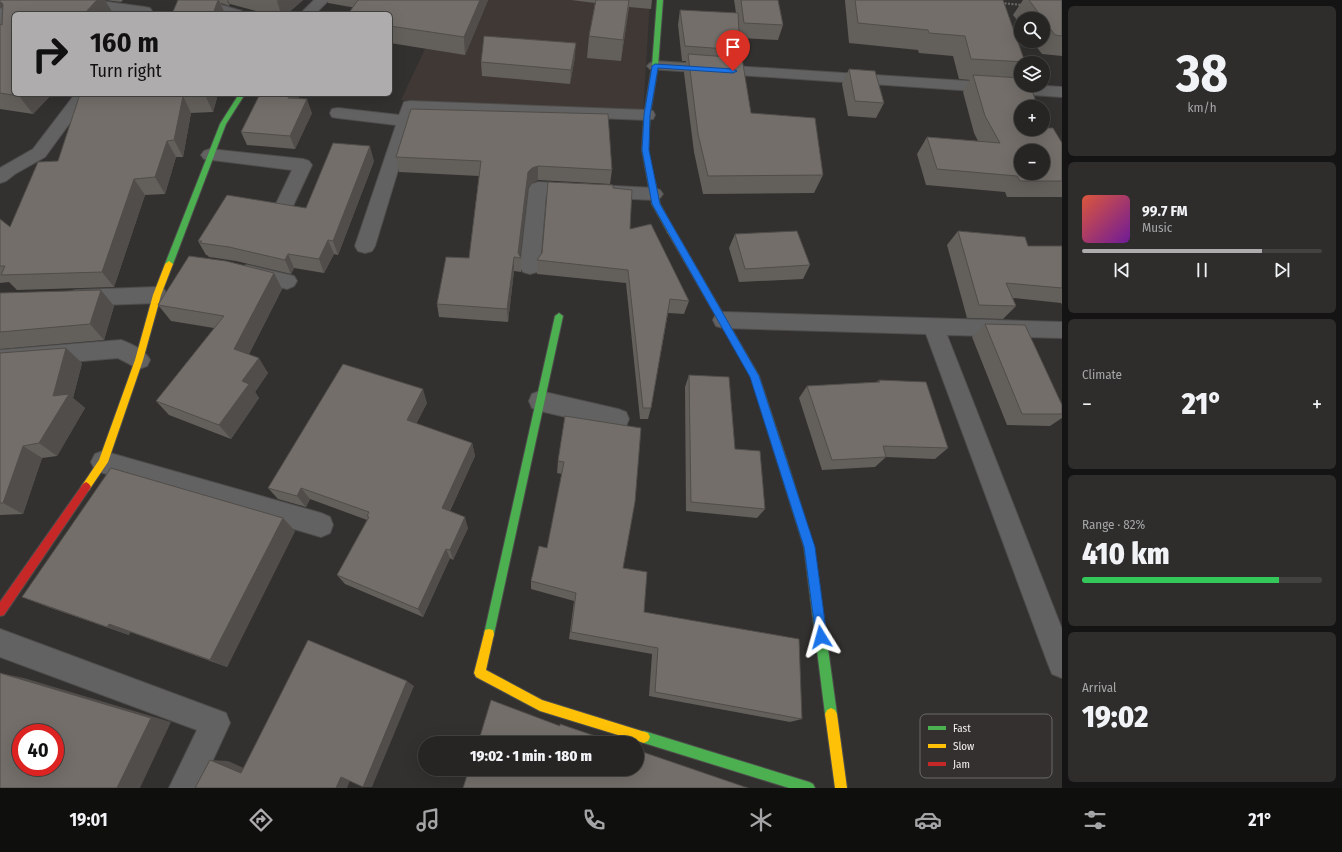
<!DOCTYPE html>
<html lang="en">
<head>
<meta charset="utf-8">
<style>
	:root { --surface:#262524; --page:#2e2d2c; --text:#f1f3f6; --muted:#a4a5a6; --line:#424241; --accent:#aeacac }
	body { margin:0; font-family:"Fira Sans Condensed",sans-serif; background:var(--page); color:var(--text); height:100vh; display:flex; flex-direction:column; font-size:15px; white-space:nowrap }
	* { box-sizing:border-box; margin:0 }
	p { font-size:13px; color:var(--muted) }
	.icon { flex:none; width:22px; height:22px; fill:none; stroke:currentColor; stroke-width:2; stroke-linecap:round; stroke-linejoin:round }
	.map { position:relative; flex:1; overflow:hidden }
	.details { display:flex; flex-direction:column; gap:6px; padding:6px; background:#151414; width:280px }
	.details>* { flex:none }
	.banner { position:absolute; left:12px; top:12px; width:380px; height:84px; border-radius:6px; box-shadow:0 4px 16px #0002,0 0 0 1px var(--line); background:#aeacac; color:#111; overflow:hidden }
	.tools { position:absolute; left:1014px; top:12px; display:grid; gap:8px }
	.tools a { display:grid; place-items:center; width:36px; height:36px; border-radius:50%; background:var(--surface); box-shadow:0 4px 16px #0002,0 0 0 1px var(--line); font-size:20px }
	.speed { position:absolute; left:12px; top:724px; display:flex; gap:8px; font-size:20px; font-weight:700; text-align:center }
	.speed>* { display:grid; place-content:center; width:52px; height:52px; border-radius:50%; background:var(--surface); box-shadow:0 4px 16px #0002,0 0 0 1px var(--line); line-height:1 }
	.speed .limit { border:6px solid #d22; background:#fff; color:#111 }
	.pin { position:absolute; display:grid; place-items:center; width:34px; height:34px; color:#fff; margin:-41px -17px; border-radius:50% 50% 50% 0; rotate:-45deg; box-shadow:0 0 4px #0007 }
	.pin .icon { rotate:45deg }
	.me { position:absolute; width:44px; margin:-22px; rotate:352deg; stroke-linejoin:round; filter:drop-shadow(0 0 3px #0008) }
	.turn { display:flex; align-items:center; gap:14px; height:84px; padding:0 12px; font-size:18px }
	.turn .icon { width:52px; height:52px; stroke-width:2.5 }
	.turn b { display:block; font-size:28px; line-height:34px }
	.big { font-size:30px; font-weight:800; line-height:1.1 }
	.details .tile { flex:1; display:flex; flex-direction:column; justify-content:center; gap:6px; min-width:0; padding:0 14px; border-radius:6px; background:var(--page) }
	.details .dial { align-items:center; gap:0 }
	.dial b { font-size:52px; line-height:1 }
	.song { display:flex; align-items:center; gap:12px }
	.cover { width:48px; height:48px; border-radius:6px; background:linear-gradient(135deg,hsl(10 70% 55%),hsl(280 70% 35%)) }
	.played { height:4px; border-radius:2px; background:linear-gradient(90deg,var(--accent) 75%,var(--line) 75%) }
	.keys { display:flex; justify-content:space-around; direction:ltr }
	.heat { display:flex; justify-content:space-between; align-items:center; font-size:22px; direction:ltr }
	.charge { height:6px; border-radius:3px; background:linear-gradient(90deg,#34c759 82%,var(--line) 0) }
	.trip { position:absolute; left:418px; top:736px; width:226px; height:40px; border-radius:20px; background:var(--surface); box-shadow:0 4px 16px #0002,0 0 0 1px var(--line); font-weight:800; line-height:40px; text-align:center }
	.tabs { display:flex; height:64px; justify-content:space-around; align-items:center; background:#0f0f0e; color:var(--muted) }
	.tabs .icon { width:28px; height:28px }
	.tabs .current { color:var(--accent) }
	.tabs b { font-size:18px; color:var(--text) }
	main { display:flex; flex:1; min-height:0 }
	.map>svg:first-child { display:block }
	.built { fill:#403835 }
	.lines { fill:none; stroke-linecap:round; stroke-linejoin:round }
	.street-casing { stroke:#4e4d4c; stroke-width:2 }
	.fast-casing { stroke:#4e4d4c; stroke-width:2 }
	.slow-casing { stroke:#4e4d4c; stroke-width:2 }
	.jam-casing { stroke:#4e4d4c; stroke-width:2 }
	.path { stroke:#6d6c6b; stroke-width:2; stroke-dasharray:2 1.5; stroke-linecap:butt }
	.street { fill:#636262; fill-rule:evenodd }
	.fast { fill:#4caf50; fill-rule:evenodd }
	.slow { fill:#ffc107; fill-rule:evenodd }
	.jam { fill:#c62828; fill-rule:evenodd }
	.wall { fill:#635f5a }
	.shaded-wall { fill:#504d4a }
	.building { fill:#736e69; stroke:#504d4a; fill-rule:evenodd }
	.route { fill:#1a73e8; stroke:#114b97 }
	.key { fill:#33302f; stroke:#6c6968; stroke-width:1 }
	.key-label { font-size:11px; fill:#f1efee }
</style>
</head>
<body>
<main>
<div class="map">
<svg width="1062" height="788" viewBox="0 0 1062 788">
	<rect width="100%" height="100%" fill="#323130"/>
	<path class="built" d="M448,0H650L643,112L401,100Z"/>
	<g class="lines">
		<defs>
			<path id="street" d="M4,0H18L7,26L5,29L0,30V9Z
				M55,0H94L145,7L150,8L152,11L150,14H135L62,4L57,3Z
				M183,0H205L242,11L244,14H222L185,3Z
				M314,0H329L315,14H300Z
				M655,61L1062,87V97L650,69L647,66L650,63Z
				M75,94H91L45,157L15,174L6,181L0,183V168L33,149Z
				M410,101L647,110L653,111L655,115L653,119L647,120L416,111L375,246L372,251L365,253L358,251L355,246L396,125L338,118L332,117L330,113L332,109L338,108L399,115L404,102Z
				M210,149L303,159L309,161L312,165L293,206L290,211L284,212L278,211L275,206L292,170L204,159L201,155L204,151Z
				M538,182L654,188L660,190L663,194L660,198L654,200L546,195L540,267L537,272L530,274L523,272L520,267L529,188L532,184Z
				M247,265L294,276L297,281L294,286L287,289L240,277L237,272L240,267Z
				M157,287L164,289L167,295L164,301L157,303L76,306L69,304L66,298L69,292L76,290Z
				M723,312L1062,322V338L947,335L1062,629V678L1052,674L1048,664L926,334L723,328L716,326L713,320L716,314Z
				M121,340C132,344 145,350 150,360L147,366L139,369L118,358L0,368V350Z
				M540,391L618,409L626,412L629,419L626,426L618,429L540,411L532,408L529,401L532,394Z
				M103,451L321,513L330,517L333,525L330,533L321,537L103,473L95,470L91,462L95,454Z
				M0,629L226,713L230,723L200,788H169L197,730L0,657Z"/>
			<path id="fast" d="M657,0H663L658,66L650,115L648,150L660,204L675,231L671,234L668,233L652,204L642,150L644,115L652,66Z
				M239,94H245L226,124L173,264L169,267L166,266L165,264L220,124Z
				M559,313L563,316L494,634L493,638L489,639L485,638L484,634L555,316Z
				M782,457L785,458L787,461L814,547L837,714L835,718L831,720L827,718L825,714L804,547L777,461L779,458Z
				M644,731L809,782L813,784L815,788H789L644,743L640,741L638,737L640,733Z"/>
			<path id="slow" d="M671,228L674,229L759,376L787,461L785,464L782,465L779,464L777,461L751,377L667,231Z
				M169,261L173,264L161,295L143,360L108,462L89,490L86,492L83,490L81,487L99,460L135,360L153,295L165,264Z
				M489,629L493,630L494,634L486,670L542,700L648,733L650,737L648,741L644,743L540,711L476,677L474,673L484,634L485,630Z
				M831,708L835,710L837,714L847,788H835L825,714L827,710Z"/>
			<path id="jam" d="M86,482L89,484L91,487L89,490L4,615L0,616V602L83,484Z"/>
		</defs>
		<use href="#street" class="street-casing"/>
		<use href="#fast" class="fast-casing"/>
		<use href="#slow" class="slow-casing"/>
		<use href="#jam" class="jam-casing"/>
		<path class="path" d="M1001,3L1022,5"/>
		<use href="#street" class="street"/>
		<use href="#fast" class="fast"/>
		<use href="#slow" class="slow"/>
		<use href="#jam" class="jam"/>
	</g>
	<path class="wall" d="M0,0H123L121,2L105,0L112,12L14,94H52L33,114L0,109V24L2,25L3,10L0,6Z
		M178,0H303L287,14H267L230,4L229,6L221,3L225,14H172Z
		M328,0H488L465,55L390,43V14L328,3Z
		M571,0H652L651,9L629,7L621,61L587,58L589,36L595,3Z
		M734,0H778L783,25L778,40L740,38L739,31L740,50L738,58L751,113L823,175L814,193L703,194L694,152L684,73L686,61H682L678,25L680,10L736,13Z
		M845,0H1003L1025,62L1021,63V69L1015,78L1045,128L1062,143V197H1007L1005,192L926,185L917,154L927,137L978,141L974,133L963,92L970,80L959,79L953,56L919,53L918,50L849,43L845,1Z
		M1023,0H1062V56L1042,54L1032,41H1043V19H1021V25L1013,15Z
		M575,57L570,84L482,76L481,62Z
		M849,69L884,103L876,118L848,116L842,84Z
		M80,94H218L213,112L191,113L183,157H176L165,194L145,195L114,287L17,290L9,282L0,283V219L10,227L58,161Z
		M260,94H300L298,99L312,113L295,149L247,145L241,132Z
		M411,109L612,170L610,184L538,180L532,183L528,187L520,256L521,258V272L514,271L508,322L439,317L437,304L469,258L479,176L399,172L396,157Z
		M374,161L338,255L334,254L324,273L294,268L291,274L236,261L209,257L207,255H206L198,241L306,208Z
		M613,188L630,229L689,301L684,314L668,313L651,408L648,419H640L626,283L537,274V260Z
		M958,231L1028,246H1062V305L1061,303L1013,298L1016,306L1003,319L967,318L947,245Z
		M735,234L810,265L803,279L739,282L729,248Z
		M274,273L282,289L249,354L268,373L255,392L259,398L231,439L169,415L156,401L214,328L171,321L158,305Z
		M0,293L114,306L104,340L0,349Z
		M985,324L1062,405V418L1050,426L1007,425L972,337Z
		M0,353L82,363L73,398L85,408L57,456L42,458L23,514L0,515Z
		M689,375L765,509L757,518L686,511L685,387Z
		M879,380L948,448L935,459L886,457L875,467L822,470L799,398L807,386L877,382Z
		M427,403L416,424L472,443L475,456L450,511L468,528L453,560L450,558L423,617L345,584L337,575L367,520L310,499L306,507L278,499L268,488Z
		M565,416L623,568L644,612L802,719L790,722L649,696L652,654L569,639L574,601L531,589V581L547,548L562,474L557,473L558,461Z
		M295,531L227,667L130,632L129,635L48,607L22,597Z"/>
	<path class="shaded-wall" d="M0,0H3L2,3L14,21L11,22L0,6Z
		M97,0H105L112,12L111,14H84Z
		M218,0H219L225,14H213Z
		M227,0H228L230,4L229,6Z
		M278,0H303L287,14H281L277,1Z
		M480,0H488L465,55L464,37Z
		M629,0L621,61L623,40Z
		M576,43L575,57L570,84L571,70Z
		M21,94H52L33,114L19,96Z
		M206,94H218L213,112L205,95Z
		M289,94H300L292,111L288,98Z
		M183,96L191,113L183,157L174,140Z
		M307,99L312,113L295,149L290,136Z
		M167,141L176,157L165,194L155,177Z
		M370,146L374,161L338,255L333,241Z
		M538,166V180L532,183L528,187L520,258L518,253L528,172L532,168Z
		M134,179L145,195L114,287L102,272Z
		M328,240L334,254L324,273L319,259Z
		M288,254L294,268L291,274L285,260Z
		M514,257V271L508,322L507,309Z
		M274,273L282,289L244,364L234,349Z
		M101,290L114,306L104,340L90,324Z
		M66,348L82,363L73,398L85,408L57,456L39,443L53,396Z
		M259,358L268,373L255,392L259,398L231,439L219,425L242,381Z
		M423,389L427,403L411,434L407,420Z
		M472,443L475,456L446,519L442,508Z
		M23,446L42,458L23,514L3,503Z
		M301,488L310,499L306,507L297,496Z
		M465,517L468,528L453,560L450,550Z
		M283,518L295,531L227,667L210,660Z
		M446,549L450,558L423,617L418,609Z
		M109,624L130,632L129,635L107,627Z
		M0,673L24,678L171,722L140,788H117Z
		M407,681L414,686L372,787H363Z
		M210,760L228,761L257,774L241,773Z
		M341,777L351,778L347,788H336Z"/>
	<path class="building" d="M0,0H97L84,14H14V94H21L19,96L0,93V24L2,25L3,4L1,2L0,3Z
		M178,0H218L213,14H172Z
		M358,0H480L464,37L390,26V14H348Z
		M596,0H629L623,40L589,36Z
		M741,0H778L783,25L744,23Z
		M855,0H1003L1025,62L971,59L965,36L929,33L928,30L858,23Z
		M1029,0H1062V36L1055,35Z
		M680,10L738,13L740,50L685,46Z
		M484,36L576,43L571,70L481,62Z
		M688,54L742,58L751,113L815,118L823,175L708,176L698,134Z
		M849,69L875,71L884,103L855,101Z
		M973,75L1021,78V85H1030L1038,107H1021V129H1043V121L1045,128H1053L1062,143V181H1020L1017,176L937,169L927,137L1000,143L985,116ZM1021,151H1043V173H1021Z
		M80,94H206L205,95L183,96L174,140L167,141L155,177L134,179L102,272L1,275L5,266H0V219L10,227L38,162L58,161Z
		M260,94H289L288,98L307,99L290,136L241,132Z
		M411,109L608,114L612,170L538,166L532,168L528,172L518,253L521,258L514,257L507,309L437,304L446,257L469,258L481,161L396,157Z
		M333,143L370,146L333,241L328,240L319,259L288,254L285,260L229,247L200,243L202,241H198L227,195L306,208Z
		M548,182L613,185V188L632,190L630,229L651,224L689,301L670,299L651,408H643L628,270L537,260L542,253Z
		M797,231L810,265L745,269L735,234Z
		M958,231L1025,237L1028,246H1062V288L1006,283L1016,306L979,305Z
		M189,256L226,261L274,273L234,349L259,358L242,381L249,384L219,425L156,401L224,316L158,305Z
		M101,290L90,324L0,332V293Z
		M985,324L1025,325L1062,405V414H1022Z
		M66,348L53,396L69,394L39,443L23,446L3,503H0V353Z
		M343,364L423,389L407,420L472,443L442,508L465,517L450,550L446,549L418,609L337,575L369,517L367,516L369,512L301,488L297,496L268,488Z
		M689,375L729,377L735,449L760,451L765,509L691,502Z
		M879,380L926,382L948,448L883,446L886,457L832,460L807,386L880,382Z
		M565,416L641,428L635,502L623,568L647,572L644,612L799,639L802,719L655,692L658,648L571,632L576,593L531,581L539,546L547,548L564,462L558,461Z
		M111,468L283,518L210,660L109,624L107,627L22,597Z
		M308,640L407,681L363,787L341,777L336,788H195L210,760L241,773Z
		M0,673L151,718L117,788H0ZM21,733H55V767H21Z
		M491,700L560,726V724L616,743H478Z
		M637,750L748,788H463L469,769H637Z"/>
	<path class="route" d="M655,64L733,69L737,71L733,73L658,68L650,115L649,150L660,204L759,376L815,547L827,637L825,641L821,643L817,641L816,637L804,547L750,377L652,204L642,150L644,115L652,66Z"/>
	<rect x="920" y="714" width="132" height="64" rx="6" class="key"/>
	<rect x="928" y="726" width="18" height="4" fill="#4caf50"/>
	<rect x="928" y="744" width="18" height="4" fill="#ffc107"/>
	<rect x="928" y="762" width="18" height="4" fill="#c62828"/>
	<g class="key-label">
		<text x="953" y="732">Fast</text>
		<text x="953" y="750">Slow</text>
		<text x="953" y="768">Jam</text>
	</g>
</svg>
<div class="tools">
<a><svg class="icon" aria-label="search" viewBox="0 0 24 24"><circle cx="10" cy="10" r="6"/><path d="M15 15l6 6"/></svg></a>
<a><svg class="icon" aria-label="layers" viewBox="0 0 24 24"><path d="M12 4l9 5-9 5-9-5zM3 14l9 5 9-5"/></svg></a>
<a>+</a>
<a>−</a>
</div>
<div class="speed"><div class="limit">40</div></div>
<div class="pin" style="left:733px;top:71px;background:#d93025"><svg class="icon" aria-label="arrive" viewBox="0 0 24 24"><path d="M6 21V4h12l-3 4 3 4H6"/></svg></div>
<svg class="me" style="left:821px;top:637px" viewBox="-20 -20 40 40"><path d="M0-17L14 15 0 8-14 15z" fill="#1a73e8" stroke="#fff" stroke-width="4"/></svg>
<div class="trip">19:02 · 1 min · 180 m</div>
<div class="banner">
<div class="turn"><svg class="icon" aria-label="right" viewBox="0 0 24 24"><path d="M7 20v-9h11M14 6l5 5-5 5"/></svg><div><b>160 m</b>Turn right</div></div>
</div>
</div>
<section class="details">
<div class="tile dial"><b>38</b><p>km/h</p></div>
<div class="tile">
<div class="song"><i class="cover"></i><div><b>99.7 FM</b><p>Music</p></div></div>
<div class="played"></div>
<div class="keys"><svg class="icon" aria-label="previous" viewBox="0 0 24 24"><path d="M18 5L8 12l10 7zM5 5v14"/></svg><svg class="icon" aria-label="pause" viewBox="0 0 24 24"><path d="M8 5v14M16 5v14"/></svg><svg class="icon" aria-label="next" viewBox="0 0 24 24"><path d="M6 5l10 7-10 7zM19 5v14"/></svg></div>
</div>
<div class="tile"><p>Climate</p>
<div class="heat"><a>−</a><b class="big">21°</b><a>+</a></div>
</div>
<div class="tile"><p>Range · 82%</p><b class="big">410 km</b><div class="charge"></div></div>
<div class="tile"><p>Arrival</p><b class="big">19:02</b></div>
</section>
</main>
<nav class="tabs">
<b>19:01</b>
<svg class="icon current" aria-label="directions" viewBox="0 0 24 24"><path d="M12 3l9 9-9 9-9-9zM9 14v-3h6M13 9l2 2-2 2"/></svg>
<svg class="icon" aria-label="music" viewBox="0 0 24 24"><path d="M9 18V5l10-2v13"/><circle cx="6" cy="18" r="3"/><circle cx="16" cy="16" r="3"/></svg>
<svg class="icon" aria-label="phone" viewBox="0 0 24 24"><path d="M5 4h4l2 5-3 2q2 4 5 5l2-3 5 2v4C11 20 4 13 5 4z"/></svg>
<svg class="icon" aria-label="climate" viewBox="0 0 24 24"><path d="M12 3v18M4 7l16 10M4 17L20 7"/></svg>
<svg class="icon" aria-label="car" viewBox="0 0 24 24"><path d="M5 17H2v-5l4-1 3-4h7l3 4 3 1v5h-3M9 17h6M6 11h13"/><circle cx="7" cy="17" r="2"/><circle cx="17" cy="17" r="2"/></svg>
<svg class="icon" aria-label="filters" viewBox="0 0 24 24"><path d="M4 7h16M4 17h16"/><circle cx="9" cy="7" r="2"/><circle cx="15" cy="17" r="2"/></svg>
<b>21°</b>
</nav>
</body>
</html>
